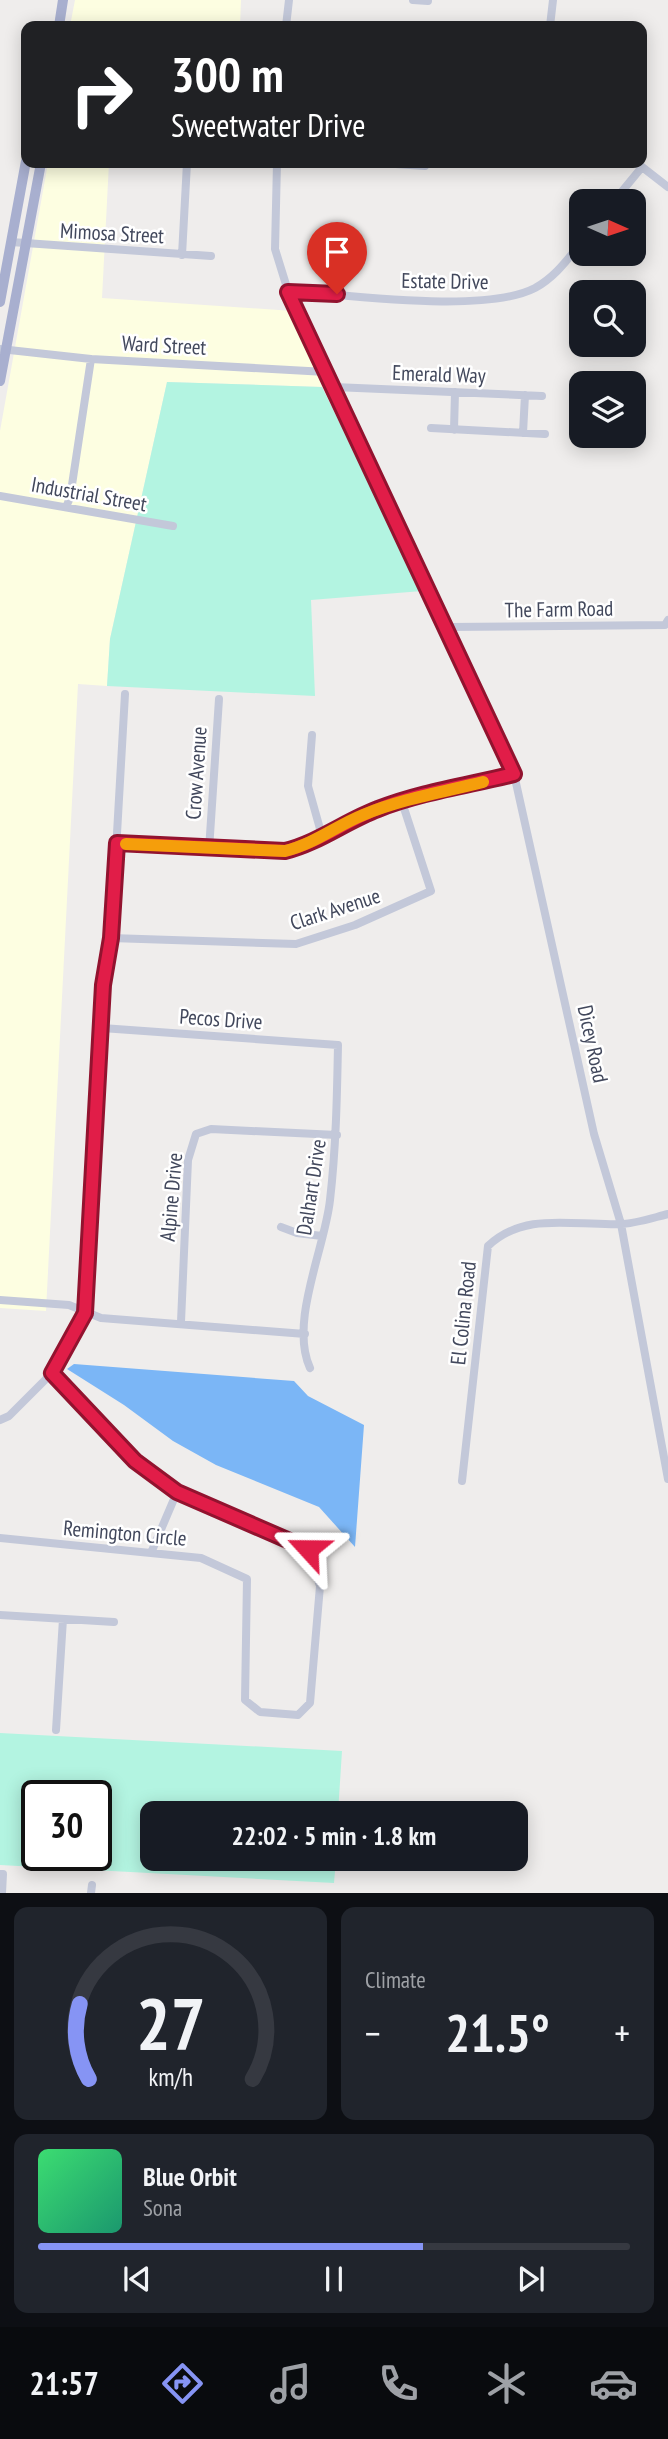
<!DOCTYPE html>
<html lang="en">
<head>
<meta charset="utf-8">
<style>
	:root { --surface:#171b24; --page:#20242c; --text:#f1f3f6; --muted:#9ea1a6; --line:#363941; --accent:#8694f4 }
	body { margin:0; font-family:"PT Sans Narrow",sans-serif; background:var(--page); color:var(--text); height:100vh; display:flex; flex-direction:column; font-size:26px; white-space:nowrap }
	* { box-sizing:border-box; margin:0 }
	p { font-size:23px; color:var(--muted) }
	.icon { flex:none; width:38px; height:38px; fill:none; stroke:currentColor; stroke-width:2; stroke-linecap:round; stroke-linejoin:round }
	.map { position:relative; height:1893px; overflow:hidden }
	.side { display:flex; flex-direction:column; gap:14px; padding:14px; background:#0d0f14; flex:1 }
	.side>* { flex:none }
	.guide { position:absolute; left:21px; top:21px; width:626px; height:147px; border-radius:14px; box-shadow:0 4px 18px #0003; background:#202124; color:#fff; overflow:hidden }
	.needle { width:46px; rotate:93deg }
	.tools { position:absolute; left:569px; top:189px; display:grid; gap:14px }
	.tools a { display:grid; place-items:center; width:77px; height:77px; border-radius:14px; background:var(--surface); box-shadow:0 4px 18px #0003; font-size:35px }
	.speed { position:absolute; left:21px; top:1780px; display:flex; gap:14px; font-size:35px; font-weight:700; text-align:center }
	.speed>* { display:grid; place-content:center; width:91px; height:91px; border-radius:50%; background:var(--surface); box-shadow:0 4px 18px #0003; line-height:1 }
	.speed .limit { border:4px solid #111; border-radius:10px; background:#fff; color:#111 }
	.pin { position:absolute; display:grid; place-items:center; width:60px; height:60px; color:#fff; margin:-72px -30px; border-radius:50% 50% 50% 0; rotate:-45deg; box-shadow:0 0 7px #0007 }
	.pin .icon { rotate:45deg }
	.me { position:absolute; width:77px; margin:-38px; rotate:294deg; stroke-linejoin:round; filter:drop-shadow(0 0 5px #0008) }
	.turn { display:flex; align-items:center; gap:24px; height:147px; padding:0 35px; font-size:32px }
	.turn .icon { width:91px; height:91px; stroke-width:2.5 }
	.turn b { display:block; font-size:49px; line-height:60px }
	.big { font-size:52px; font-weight:700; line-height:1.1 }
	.side .widget { flex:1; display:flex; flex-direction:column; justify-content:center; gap:10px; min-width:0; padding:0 24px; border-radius:14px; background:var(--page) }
	.side .dial { align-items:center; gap:0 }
	.dial svg { height:182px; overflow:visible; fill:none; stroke:var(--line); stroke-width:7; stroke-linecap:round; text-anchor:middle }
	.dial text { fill:var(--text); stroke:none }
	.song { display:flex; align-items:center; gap:21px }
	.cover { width:84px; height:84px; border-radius:10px; background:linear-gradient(135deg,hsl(140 70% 55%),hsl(160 70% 35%)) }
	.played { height:7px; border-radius:4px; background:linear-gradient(90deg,var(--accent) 65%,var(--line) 65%) }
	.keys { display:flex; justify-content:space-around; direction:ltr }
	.heat { display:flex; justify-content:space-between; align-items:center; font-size:38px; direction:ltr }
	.side .tiles { flex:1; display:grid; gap:14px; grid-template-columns:1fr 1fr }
	.widget:last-child { grid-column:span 2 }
	.trip { position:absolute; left:140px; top:1801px; width:388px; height:70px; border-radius:14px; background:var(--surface); box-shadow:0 4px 18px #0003; font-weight:700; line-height:70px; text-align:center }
	.tabs { display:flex; height:112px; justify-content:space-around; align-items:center; background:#090b0e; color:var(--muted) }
	.tabs .icon { width:49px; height:49px }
	.tabs .on { color:var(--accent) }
	.tabs b { font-size:32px; color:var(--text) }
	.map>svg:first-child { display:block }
	.commercial { fill:#fdfee1 }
	.green { fill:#b3f4e1; fill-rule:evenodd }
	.water { fill:#7bb6f6 }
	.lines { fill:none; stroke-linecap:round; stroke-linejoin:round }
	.minor { stroke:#c3c8d9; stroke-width:8 }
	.major { stroke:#a8afcf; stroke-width:10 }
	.route-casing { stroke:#92132f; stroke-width:18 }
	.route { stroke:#e11d48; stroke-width:12 }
	.slow { stroke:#f59e0b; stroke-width:12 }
	.labels { text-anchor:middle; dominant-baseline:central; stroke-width:5; stroke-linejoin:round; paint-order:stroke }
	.street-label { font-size:21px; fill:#42485c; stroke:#fff }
</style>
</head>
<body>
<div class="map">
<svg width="668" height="1893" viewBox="0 0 668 1893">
	<rect width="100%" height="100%" fill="#efedec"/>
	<path class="commercial" d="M75,0H241L240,26H70Z
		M48,163H109L102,298L293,311L322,387L167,382L110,639L107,686L78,684L46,1311L0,1308V431Z"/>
	<path class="green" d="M167,382L322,387L422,591L311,600L315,696L107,686L110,639Z
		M0,1733L342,1751L338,1813H152V1858L336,1859L334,1883L0,1865ZM37,1796H96V1855H37Z"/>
	<path class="water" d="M74,1364L294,1381L308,1396L364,1425L355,1547L319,1507L216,1465L173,1441L124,1405L67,1369Z"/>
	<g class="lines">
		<path class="minor" d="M413,0L428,1
			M286,26L289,0
			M550,26L553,0
			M277,163L275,249L288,291L514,774L594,1134L621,1224L668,1479
			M381,163L425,166
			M637,163L668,187
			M614,201L642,167
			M11,242L211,256
			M182,255L187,163
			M288,291C349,295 485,314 535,288C555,277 567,260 581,243
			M0,349L91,359L326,372
			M334,387L542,396
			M431,428L545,434
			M454,430L455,392
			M523,433L525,395
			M0,496L173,526
			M66,507L70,498L91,359
			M448,627L665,625L668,620
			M312,735L308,786L322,836
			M117,843L285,851C322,842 352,817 388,805C429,791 473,784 514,774
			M209,850L219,699
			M111,938L296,944L355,925L431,891L402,802
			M102,1028L338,1045C337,1097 336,1148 330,1200C325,1248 289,1322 310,1368
			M281,1227L297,1233L322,1236
			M0,1300L69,1305L101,1318L305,1334
			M181,1322L188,1160L196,1134L211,1129L337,1135
			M0,1420L9,1416L52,1373L85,1313L103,985L111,938L125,694
			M462,1481L488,1246C525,1211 573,1226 619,1224C635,1224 652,1218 668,1214
			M0,1538L201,1558L247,1579L245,1700L260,1712L298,1715L310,1703L320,1586L308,1549L177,1492L135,1461L52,1373
			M151,1553L177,1492
			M0,1615L114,1622
			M56,1730L63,1619
			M0,1874H3L2,1893
			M91,1893L92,1885"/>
		<path class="major" d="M59,26L63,0
			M0,302L26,161
			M0,381L41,163"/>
	</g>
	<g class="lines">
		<defs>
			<path id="route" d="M308,1549L177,1492L135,1461L52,1373L85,1313L103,985L111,938L117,843L285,851C318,843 346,821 378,809C421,792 470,785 514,774L288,292L337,294"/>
		</defs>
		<use href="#route" class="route-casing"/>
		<use href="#route" class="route"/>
		<path class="slow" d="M126,844L285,851C314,844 336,826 363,815C401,799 443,792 483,782"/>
	</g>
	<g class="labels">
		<g class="street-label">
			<text transform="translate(112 233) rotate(3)">Mimosa Street</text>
			<text transform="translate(445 281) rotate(1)">Estate Drive</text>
			<text transform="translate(164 345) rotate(3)">Ward Street</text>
			<text transform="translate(439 374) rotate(2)">Emerald Way</text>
			<text transform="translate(89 494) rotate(10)">Industrial Street</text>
			<text transform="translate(559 609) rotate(-1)">The Farm Road</text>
			<text transform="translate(196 773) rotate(-86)">Crow Avenue</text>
			<text transform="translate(335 909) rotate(-18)">Clark Avenue</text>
			<text transform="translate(221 1019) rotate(4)">Pecos Drive</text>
			<text transform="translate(593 1044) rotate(78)">Dicey Road</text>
			<text transform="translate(311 1187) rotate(-81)">Dalhart Drive</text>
			<text transform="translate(171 1197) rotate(-85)">Alpine Drive</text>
			<text transform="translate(463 1313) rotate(-84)">El Colina Road</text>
			<text transform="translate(125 1533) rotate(5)">Remington Circle</text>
		</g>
	</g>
</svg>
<div class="tools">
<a><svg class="needle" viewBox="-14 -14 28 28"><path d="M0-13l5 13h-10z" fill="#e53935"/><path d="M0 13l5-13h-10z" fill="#9ea1a6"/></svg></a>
<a><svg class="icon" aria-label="search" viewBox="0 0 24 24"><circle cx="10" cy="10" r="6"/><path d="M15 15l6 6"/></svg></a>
<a><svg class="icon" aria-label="layers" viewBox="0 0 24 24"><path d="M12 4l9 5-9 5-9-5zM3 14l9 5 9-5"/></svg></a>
</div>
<div class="speed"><div class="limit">30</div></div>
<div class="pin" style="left:337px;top:294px;background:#d93025"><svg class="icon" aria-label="arrive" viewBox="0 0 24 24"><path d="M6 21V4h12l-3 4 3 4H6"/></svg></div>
<svg class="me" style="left:308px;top:1549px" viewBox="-20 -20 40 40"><path d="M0-17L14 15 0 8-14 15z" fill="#e11d48" stroke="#fff" stroke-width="4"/></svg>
<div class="trip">22:02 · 5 min · 1.8 km</div>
<div class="guide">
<div class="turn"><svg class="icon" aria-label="right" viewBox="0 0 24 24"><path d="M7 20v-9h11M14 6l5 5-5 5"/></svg><div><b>300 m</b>Sweetwater Drive</div></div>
</div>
</div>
<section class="side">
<div class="tiles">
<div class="widget dial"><svg viewBox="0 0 100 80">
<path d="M14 69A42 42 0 1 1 86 69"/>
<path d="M14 69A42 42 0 0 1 10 36" stroke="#8694f4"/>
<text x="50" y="56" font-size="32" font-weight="700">27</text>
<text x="50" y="72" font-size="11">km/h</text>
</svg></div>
<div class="widget"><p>Climate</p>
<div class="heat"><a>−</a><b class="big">21.5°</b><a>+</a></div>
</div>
<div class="widget">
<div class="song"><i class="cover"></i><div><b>Blue Orbit</b><p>Sona</p></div></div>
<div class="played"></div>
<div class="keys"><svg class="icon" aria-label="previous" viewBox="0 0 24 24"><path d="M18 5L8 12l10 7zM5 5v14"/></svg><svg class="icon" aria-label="pause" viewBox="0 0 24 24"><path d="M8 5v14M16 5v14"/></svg><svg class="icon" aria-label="next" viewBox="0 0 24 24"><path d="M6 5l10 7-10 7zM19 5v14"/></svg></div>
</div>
</div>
</section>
<nav class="tabs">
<b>21:57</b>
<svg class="icon on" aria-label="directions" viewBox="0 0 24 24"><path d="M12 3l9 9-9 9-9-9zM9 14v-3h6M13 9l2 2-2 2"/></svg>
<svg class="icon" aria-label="music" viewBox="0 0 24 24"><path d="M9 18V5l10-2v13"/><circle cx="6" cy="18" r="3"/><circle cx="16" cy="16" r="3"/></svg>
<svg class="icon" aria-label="phone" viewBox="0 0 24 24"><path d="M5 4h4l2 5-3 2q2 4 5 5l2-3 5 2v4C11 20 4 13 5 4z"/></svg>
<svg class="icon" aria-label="climate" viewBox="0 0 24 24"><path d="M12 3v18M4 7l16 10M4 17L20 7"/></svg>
<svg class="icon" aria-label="car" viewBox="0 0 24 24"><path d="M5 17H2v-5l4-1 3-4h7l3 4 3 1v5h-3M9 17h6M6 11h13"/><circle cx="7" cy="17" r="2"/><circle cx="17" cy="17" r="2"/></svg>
</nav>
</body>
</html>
